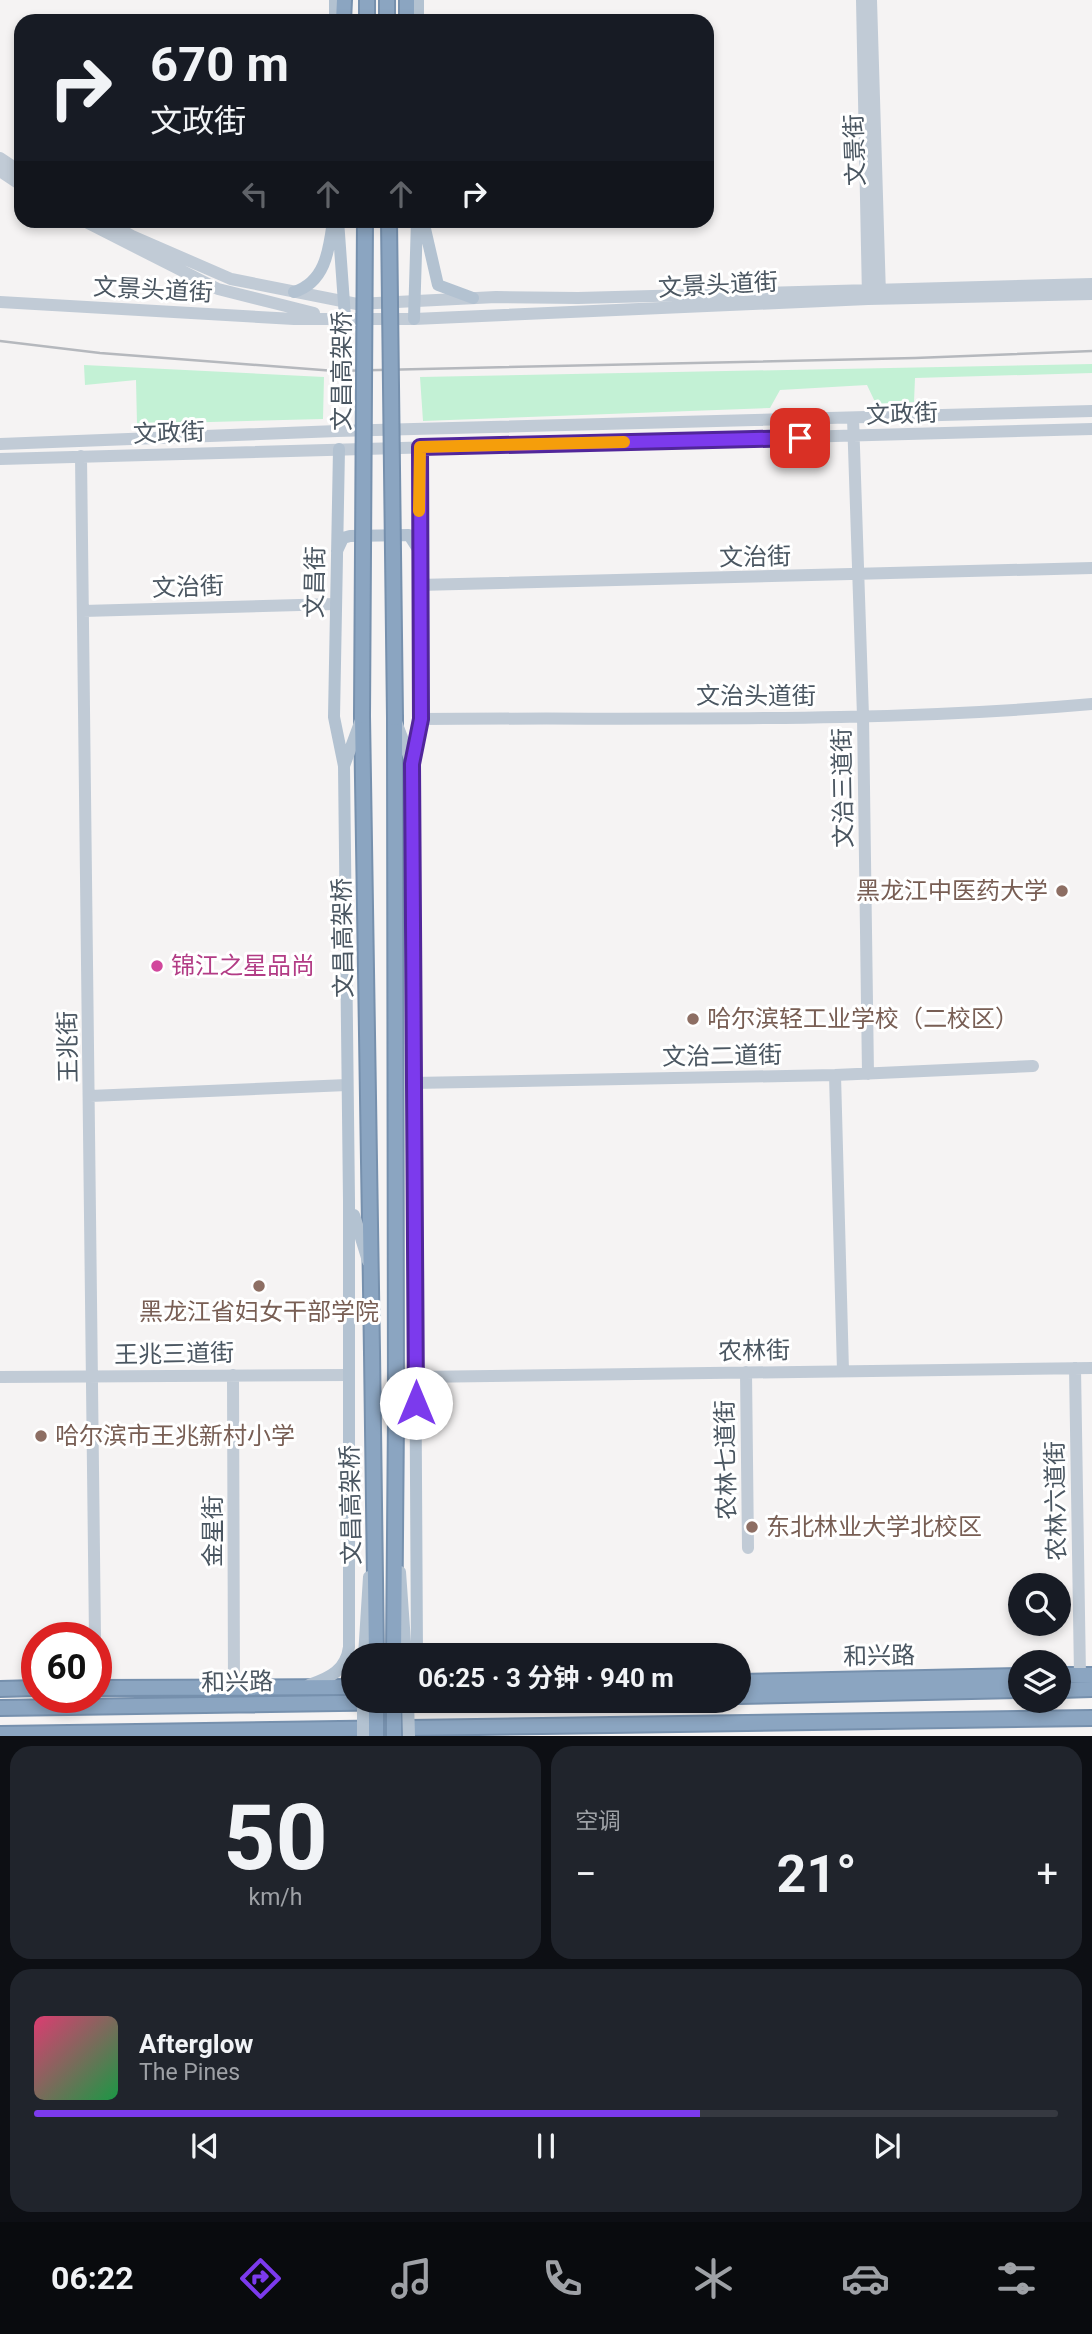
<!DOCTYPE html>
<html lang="zh">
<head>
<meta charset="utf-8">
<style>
	:root { --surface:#171b24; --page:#20242c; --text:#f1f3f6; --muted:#9ea1a6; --line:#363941; --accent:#7c3aed }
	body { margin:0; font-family:Roboto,"Noto Sans SC",sans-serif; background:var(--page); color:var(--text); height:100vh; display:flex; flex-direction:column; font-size:26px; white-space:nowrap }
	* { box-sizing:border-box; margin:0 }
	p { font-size:23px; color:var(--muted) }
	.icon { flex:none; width:38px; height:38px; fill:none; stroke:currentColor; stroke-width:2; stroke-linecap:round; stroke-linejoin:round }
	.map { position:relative; height:1736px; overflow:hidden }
	.panel { display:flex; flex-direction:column; gap:10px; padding:10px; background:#0d0f14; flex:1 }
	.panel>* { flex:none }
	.top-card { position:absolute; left:14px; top:14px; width:700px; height:214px; border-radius:21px; box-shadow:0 4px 10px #0003; background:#171b24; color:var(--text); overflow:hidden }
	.controls { position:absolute; left:1008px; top:1573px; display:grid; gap:14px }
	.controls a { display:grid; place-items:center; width:63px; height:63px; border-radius:50%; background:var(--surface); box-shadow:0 4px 10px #0003; font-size:35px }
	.speed { position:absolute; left:21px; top:1622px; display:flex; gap:14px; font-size:35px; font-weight:700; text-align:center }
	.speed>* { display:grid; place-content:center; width:91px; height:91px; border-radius:50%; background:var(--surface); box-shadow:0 4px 10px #0003; line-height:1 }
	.speed .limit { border:10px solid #d22; background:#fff; color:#111 }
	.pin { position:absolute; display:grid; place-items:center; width:60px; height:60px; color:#fff; margin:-30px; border-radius:14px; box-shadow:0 4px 10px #0006 }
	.me { position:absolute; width:77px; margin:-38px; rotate:0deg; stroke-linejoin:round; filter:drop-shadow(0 0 5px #0008) }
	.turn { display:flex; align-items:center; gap:24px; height:147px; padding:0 21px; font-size:32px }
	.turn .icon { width:91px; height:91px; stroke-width:2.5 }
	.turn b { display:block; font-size:49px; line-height:60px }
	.lanes { display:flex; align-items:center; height:66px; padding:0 21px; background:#0003; justify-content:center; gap:35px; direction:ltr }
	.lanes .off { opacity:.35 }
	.big { font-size:52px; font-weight:700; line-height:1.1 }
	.panel .card { flex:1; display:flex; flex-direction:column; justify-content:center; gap:10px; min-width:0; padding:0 24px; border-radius:21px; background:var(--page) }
	.panel .dial { align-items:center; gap:0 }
	.dial b { font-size:91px; line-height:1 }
	.song { display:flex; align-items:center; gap:21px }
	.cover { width:84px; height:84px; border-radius:10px; background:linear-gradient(135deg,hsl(340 70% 55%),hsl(140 70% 35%)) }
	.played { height:7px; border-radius:4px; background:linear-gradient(90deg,var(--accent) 65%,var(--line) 65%) }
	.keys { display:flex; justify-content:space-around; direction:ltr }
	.heat { display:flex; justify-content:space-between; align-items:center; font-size:38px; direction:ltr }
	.panel .tiles { flex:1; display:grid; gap:10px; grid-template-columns:1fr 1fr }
	.card:last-child { grid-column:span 2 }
	.trip { position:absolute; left:341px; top:1643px; width:410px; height:70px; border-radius:35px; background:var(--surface); box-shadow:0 4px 10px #0003; font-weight:700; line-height:70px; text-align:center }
	.dock { display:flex; height:112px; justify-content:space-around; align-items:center; background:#090b0e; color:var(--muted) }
	.dock .icon { width:49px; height:49px }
	.dock .selected { color:var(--accent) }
	.dock b { font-size:32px; color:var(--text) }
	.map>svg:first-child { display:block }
	.green { fill:#c3f1d5 }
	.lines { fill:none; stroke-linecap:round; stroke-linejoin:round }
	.highway-casing { stroke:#7690ad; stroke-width:18 }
	.secondary { stroke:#c1cbd6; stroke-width:12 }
	.primary { stroke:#b3c2d1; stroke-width:12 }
	.highway { stroke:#8ba5c1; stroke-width:14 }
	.rail { stroke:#b5b8bd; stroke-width:2.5 }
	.highway-bridge-casing { stroke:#7690ad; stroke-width:18; stroke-linecap:butt }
	.primary-bridge { stroke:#b3c2d1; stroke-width:12 }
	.highway-bridge { stroke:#8ba5c1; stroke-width:14 }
	.route-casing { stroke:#51269a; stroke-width:18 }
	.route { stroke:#7c3aed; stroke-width:12 }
	.slow { stroke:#f59e0b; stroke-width:12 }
	.education-dot { fill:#8d6e63; stroke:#fff; stroke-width:2.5 }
	.hotel-dot { fill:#d1479c; stroke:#fff; stroke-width:2.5 }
	.labels { text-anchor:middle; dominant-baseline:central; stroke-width:6; stroke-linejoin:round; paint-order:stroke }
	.street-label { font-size:24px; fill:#4a5661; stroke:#fff }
	.education-label { font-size:24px; fill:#785e54; stroke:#fff; text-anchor:start }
	.hotel-label { font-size:24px; fill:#b23c85; stroke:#fff; text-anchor:start }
</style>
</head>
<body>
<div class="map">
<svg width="1092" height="1736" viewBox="0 0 1092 1736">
	<rect width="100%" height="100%" fill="#f5f3f3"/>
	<path class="green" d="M1092,364V373L915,378L914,402L876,404L867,385L780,390L770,408L423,421L420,377Z
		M84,365L324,377L323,419L137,424L136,380L85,385Z"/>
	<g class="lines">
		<defs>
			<path id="highway" d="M387,0V21
				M407,0V21
				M343,21L344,0
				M367,21V0
				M362,716L372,1352
				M395,718L396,1416
				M1059,1675H1092
				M738,1682L1020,1676
				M96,1688L354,1687
				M0,1689L37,1688
				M1059,1690L1092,1689
				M738,1696L1020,1690
				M0,1708L475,1701
				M0,1734L1092,1718"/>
		</defs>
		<use href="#highway" class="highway-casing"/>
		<path class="secondary" d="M862,0L868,297
			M871,0L880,295
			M0,158L21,172
			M0,171L21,185
			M82,220L218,289L314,313
			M103,220L132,236L231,279L357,304L496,297L578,298L1092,284
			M0,302L294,319H414L868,299L1092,294
			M853,418L863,716L868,1074
			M0,444L337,431L1092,411
			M81,456L95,1638
			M0,459L1092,429
			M418,585L1092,568
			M83,611L336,604
			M421,719C644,717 869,724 1092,704
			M835,1075L843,1371
			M412,1083L835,1075L1033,1066
			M90,1096L347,1085
			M1075,1368L1080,1675
			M746,1372L748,1548
			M233,1375L234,1688
			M0,1377L349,1375
			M416,1377L1092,1368"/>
		<path class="primary" d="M418,0V21
			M335,21V0
			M338,220L345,317
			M423,220L438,285L473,298
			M294,292C326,282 329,249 333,221
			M414,319L417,220
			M339,449L334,717L344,766
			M337,551L343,538L350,536L409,535L418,549
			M396,722L412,764
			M354,1215L368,1261
			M417,1656L412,764L421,719L420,447
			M309,1685C330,1678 346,1670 349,1647V1201L344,766L361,720"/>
		<use href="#highway" class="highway"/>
		<path class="rail" d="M0,341L100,353L335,371L915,358L1092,351"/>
		<defs>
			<path id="highway-bridge" d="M389,220L395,718
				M362,716L365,220
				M372,1352L376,1656
				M394,1656L396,1416
				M376,1736V1701
				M394,1736V1701"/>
		</defs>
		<use href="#highway-bridge" class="highway-bridge-casing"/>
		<path class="primary-bridge" d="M400,1572L406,1656
			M364,1656L369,1577
			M408,1701L409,1736
			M363,1736V1701"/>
		<use href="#highway-bridge" class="highway-bridge"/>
	</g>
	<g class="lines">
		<defs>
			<path id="route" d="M416,1403L412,764L421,719L420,447L800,438"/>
		</defs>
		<use href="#route" class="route-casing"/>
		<use href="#route" class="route"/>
		<path class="slow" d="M419,511L420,447L624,442"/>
	</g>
	<g class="education-dot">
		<circle cx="1062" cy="891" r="7"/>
		<circle cx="693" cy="1019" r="7"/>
		<circle cx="259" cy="1286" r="7"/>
		<circle cx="41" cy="1436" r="7"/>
		<circle cx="752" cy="1527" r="7"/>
	</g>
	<circle class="hotel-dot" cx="157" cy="966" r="7"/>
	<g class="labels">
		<g class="street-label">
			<text transform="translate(855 150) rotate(-92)">文景街</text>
			<text transform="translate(718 285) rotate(-3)">文景头道街</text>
			<text transform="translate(153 290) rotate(3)">文景头道街</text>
			<text transform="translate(342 371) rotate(-90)">文昌高架桥</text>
			<text transform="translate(902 414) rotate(-2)">文政街</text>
			<text transform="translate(169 433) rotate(-2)">文政街</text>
			<text transform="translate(755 557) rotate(-1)">文治街</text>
			<text transform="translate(315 582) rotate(-89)">文昌街</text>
			<text transform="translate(188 587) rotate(-2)">文治街</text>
			<text x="756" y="696">文治头道街</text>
			<text transform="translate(843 788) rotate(-91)">文治三道街</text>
			<text transform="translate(343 938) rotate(-91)">文昌高架桥</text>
			<text transform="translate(68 1047) rotate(-91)">王兆街</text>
			<text transform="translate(722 1056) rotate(-1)">文治二道街</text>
			<text transform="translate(754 1351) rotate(-1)">农林街</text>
			<text transform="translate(174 1354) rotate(-1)">王兆三道街</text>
			<text transform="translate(726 1460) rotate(-91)">农林七道街</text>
			<text transform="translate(1056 1501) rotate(-91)">农林六道街</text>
			<text transform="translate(351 1505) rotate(-91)">文昌高架桥</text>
			<text transform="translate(213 1531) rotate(-90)">金星街</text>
			<text transform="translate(879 1656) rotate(-1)">和兴路</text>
			<text transform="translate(237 1682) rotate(-1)">和兴路</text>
		</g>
		<g class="education-label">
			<text x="1048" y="891" text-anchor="end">黑龙江中医药大学</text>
			<text x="707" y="1019">哈尔滨轻工业学校（二校区）</text>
			<text x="259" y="1312" text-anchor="middle">黑龙江省妇女干部学院</text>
			<text x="55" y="1436">哈尔滨市王兆新村小学</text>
			<text x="766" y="1527">东北林业大学北校区</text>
		</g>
		<g class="hotel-label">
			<text x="171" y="966">锦江之星品尚</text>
		</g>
	</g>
</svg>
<div class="controls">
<a><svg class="icon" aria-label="search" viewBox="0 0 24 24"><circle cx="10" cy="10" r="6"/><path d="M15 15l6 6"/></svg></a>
<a><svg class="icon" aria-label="layers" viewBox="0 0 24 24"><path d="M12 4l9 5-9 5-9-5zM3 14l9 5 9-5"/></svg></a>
</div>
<div class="speed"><div class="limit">60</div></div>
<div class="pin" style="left:800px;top:438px;background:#d93025"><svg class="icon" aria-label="arrive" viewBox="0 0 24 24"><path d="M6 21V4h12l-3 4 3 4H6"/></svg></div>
<svg class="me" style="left:416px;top:1403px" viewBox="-20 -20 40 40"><circle r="19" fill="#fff"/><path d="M0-13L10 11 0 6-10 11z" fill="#7c3aed"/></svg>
<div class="trip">06:25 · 3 分钟 · 940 m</div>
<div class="top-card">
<div class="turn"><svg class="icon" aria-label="right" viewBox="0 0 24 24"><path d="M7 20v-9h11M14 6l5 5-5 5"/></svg><div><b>670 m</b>文政街</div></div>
<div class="lanes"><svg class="icon off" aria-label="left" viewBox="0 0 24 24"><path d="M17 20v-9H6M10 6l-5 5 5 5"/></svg><svg class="icon off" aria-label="ahead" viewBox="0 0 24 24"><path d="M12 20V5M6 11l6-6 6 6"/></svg><svg class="icon off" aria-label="ahead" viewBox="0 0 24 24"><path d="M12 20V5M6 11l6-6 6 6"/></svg><svg class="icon" aria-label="right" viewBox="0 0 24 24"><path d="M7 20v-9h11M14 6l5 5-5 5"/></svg></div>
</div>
</div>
<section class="panel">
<div class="tiles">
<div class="card dial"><b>50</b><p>km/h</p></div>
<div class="card"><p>空调</p>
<div class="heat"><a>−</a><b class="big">21°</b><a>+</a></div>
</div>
<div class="card">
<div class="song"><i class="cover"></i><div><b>Afterglow</b><p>The Pines</p></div></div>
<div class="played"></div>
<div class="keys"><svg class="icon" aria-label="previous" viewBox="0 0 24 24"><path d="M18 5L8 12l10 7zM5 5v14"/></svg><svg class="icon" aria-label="pause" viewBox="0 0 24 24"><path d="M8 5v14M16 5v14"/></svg><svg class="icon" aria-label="next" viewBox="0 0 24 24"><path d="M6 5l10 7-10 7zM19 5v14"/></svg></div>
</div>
</div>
</section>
<nav class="dock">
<b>06:22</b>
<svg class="icon selected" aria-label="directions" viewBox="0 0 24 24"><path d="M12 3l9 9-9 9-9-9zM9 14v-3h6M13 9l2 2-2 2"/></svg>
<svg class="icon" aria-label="music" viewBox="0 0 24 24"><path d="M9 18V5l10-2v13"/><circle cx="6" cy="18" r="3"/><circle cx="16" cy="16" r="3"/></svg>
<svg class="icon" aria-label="phone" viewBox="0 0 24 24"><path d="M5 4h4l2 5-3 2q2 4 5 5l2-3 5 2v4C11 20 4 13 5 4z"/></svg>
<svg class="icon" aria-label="climate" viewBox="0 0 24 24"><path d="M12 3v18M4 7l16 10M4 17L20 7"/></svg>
<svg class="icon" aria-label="car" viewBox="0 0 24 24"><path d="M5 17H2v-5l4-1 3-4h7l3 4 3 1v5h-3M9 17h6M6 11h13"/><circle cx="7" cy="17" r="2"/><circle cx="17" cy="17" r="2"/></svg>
<svg class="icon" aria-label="filters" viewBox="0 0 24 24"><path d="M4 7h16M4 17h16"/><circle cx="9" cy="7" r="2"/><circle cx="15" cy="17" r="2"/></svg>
</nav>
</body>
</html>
